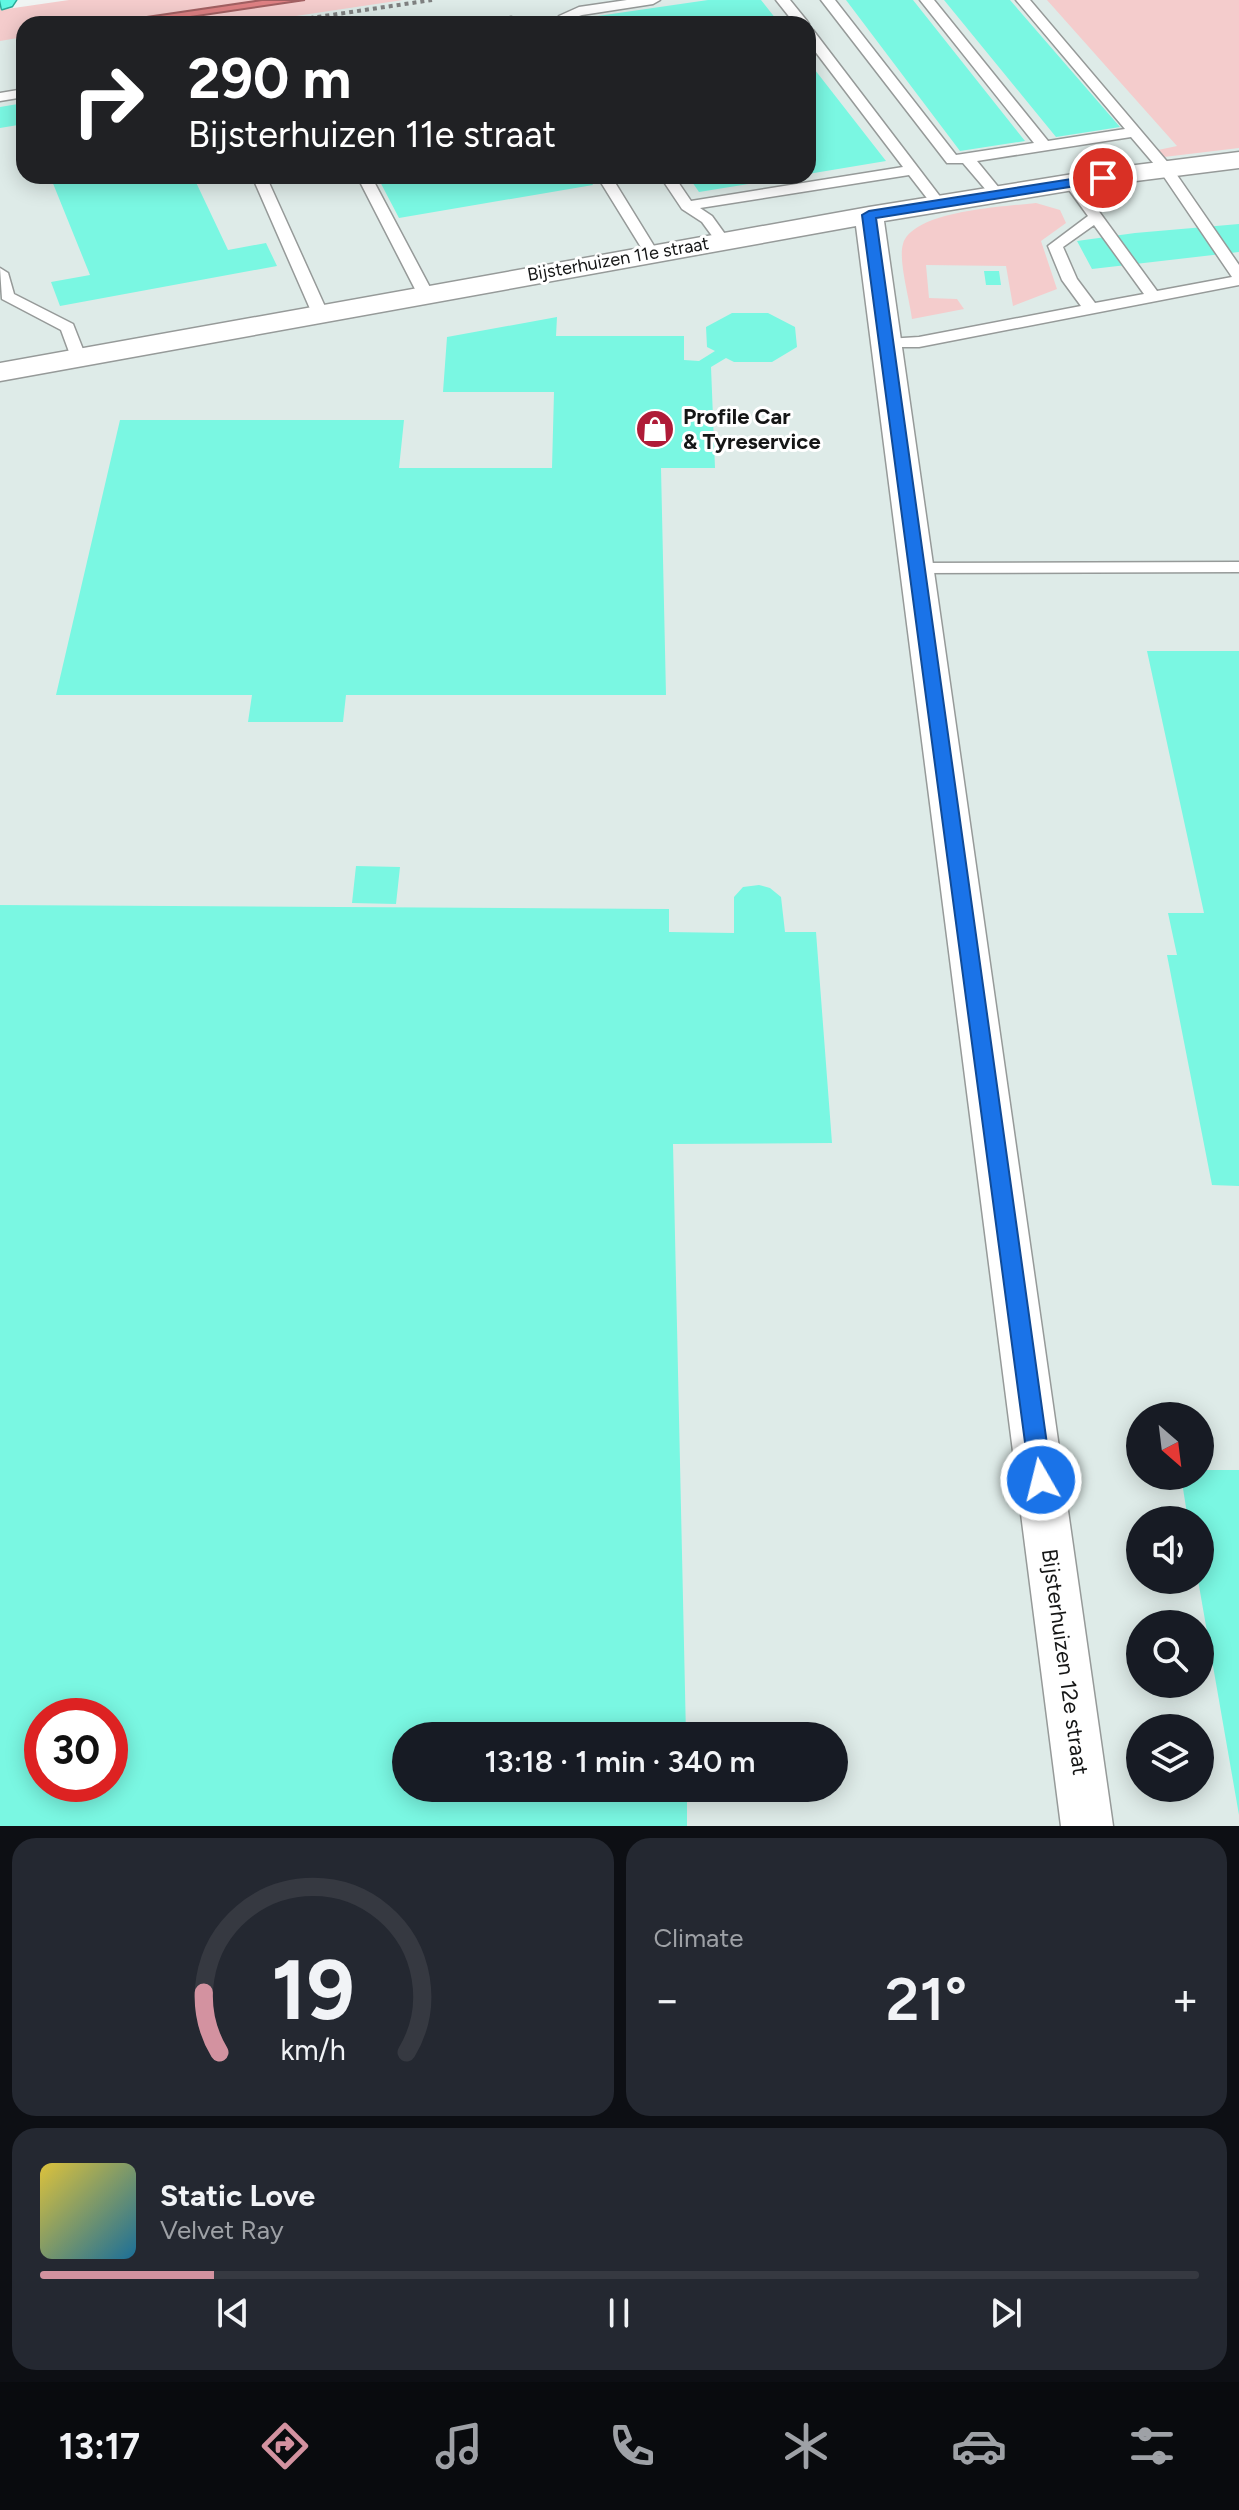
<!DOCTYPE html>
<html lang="en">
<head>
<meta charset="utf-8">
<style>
	:root { --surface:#171b24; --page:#242831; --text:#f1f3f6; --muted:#9ea1a6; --line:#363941; --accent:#d392a0 }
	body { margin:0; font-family:Figtree,sans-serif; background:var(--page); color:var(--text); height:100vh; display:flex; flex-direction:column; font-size:30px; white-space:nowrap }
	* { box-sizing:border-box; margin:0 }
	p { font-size:26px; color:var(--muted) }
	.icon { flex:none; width:44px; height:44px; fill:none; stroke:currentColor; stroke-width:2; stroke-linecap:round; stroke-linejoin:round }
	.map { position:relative; height:1826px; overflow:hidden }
	.side { display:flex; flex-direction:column; gap:12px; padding:12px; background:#0d0f14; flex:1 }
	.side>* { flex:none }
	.top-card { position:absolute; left:16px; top:16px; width:800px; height:168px; border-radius:24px; box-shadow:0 4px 20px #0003; background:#202124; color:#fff; overflow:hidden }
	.needle { width:52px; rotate:152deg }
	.controls { position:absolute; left:1126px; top:1402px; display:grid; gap:16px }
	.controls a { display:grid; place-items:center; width:88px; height:88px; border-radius:50%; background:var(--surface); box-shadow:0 4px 20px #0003; font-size:40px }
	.speed { position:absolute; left:24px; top:1698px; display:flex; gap:16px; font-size:40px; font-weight:700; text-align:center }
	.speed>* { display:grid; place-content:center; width:104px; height:104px; border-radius:50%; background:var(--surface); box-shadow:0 4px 20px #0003; line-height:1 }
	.speed .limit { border:12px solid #d22; background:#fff; color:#111 }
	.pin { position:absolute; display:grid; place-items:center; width:68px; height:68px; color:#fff; margin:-34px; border:4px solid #fff; border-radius:50%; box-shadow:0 2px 8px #0007 }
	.me { position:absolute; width:88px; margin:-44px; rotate:352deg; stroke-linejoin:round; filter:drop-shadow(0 0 6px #0008) }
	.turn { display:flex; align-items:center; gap:28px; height:168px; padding:0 40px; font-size:36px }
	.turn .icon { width:104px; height:104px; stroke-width:2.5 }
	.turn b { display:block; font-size:56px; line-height:68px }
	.big { font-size:60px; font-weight:600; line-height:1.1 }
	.side .card { flex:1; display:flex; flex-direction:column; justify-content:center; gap:12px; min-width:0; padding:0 28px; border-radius:24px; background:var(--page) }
	.side .dial { align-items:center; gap:0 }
	.dial svg { height:208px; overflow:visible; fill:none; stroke:var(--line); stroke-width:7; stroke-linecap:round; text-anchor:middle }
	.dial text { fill:var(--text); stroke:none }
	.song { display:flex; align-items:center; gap:24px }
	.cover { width:96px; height:96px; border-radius:12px; background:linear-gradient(135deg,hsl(50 70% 55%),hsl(200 70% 35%)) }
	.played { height:8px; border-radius:4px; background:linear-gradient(90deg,var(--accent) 15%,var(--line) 15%) }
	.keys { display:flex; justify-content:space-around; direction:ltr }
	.heat { display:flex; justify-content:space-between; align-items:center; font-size:44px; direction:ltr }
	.side .tiles { flex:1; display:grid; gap:12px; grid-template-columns:1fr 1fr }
	.card:last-child { grid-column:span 2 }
	.trip { position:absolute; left:392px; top:1722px; width:456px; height:80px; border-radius:40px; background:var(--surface); box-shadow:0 4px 20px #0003; font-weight:600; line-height:80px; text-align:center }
	.menu { display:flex; height:128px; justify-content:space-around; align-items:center; background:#090b0e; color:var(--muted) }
	.menu .icon { width:56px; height:56px }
	.menu .selected { color:var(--accent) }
	.menu b { font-size:36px; color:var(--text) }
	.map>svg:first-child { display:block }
	.built { fill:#deebe8; fill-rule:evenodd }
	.green { fill:#f4cccc }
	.water { fill:#de8083; stroke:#a26062; stroke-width:2 }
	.building { fill:#7af7e2; fill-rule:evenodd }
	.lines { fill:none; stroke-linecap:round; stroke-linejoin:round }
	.service-casing { stroke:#969a99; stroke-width:3 }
	.minor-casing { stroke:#969a99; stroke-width:3 }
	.trunk-casing { stroke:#2ba896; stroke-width:3 }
	.path { stroke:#7f8181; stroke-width:4; stroke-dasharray:4 4; stroke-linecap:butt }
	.service { fill:#fff; fill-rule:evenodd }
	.minor { fill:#fff; fill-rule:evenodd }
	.trunk { fill:#5ff8e2; fill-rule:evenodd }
	.route { fill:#1a73e8; stroke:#114b97; stroke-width:2 }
	.labels { text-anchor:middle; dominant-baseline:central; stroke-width:6; stroke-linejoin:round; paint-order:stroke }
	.far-street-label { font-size:18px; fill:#151616; stroke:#fff }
	.poi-label { font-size:22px; font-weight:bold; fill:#151616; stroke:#fff; text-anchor:start }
	.street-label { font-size:22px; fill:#151616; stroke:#fff }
</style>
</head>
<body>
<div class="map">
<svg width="1239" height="1826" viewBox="0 0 1239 1826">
	<rect width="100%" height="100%" fill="#f0f4f3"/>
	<path class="built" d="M251,0H1239V1826H0V38L24,33V176H808V24H79ZM1140,1416H1200V1476H1140ZM1140,1520H1200V1580H1140ZM1140,1624H1200V1684H1140ZM42,1716H110V1784H42ZM1140,1728H1200V1788H1140ZM406,1736H834V1788H406Z"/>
	<path class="green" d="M69,0H262L99,24H24V37L0,41V10Z
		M305,0H403L242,24H143Z
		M1047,0H1239V148L1164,157L1158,150L1177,146Z
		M1036,203L1060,210L1066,223L1041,241L1057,289L1013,306L1006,266L926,265L929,298L957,299L964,309L912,319C910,301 898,260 903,244C914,210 1004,207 1036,203Z"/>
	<path class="water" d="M262,0H305L143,24H99Z"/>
	<path class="building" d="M708,0H761L780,24H588L584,18Z
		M846,0H913L1025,141L960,151Z
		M944,0H1010L1120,127L1056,137Z
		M808,61L886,161L808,174Z
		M24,103V124L0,128V107Z
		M50,176H193L228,250L266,243L277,266L60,306L51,282L90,275Z
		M377,176H587L593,185L399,218Z
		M688,176H785V178L699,192Z
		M1239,224V252L1092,269L1077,241L1135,233Z
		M984,271H999L1001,285H986Z
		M732,313H768L795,327L797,347L772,362H734L726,358L711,367L715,468H661L666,695H346L343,722H248L252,695H56L120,420H404L399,468H552L554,392H443L447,337L557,317L556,336H684V360L699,361L715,351L707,347L706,327Z
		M1147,651H1239V1186L1212,1185L1167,955H1177L1168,913H1204Z
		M356,866L400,867L396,904L352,903Z
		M759,885L770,888L781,897L785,932H816L832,1143L673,1144L686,1736H406V1788H687V1826H0V905L669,909V932L734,933V897L743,887ZM42,1716H110V1784H42Z
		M1200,1470H1239V1815L1198,1580L1200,1520H1188L1181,1476H1200Z"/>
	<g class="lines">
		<defs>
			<path id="service" d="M627,0H660L653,4L582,15L573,18L576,24H562L559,16L579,7Z
				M776,0H790L807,21L809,24L808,25L795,24Z
				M821,0H835L956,155L1034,143L920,0H934L1048,141L1125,129L1016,0H1030L1170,165L1239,265V285L919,347H881L879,344L887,339L919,337L1081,306L1062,280L1048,246L1088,216L1064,183L1071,179L1076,180L1157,291L1232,277L1160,171L1131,137L977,161L1004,194L1002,197H992L963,163H947ZM1094,225L1144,294L1095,303L1077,279L1063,247Z
				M511,17L530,24H482Z
				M808,29L813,30L945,203L943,206H933L909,175L700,208L712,216L730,241L723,245L718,244L702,222L682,209L660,176H674L691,201L903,167L808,42Z
				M24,89V97L0,101V93Z
				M252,176H266L327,311L324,314H314L311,311Z
				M357,176H371L433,293L430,296L425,298L417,293Z
				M597,176H611L659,254L657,257H647Z
				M0,268L8,273L14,294L73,324L86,357L84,360H72L61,330L2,299Z
				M1239,562V572L918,573L909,568L918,563Z"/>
			<path id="minor" d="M1239,152V168L1104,185L884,221L1113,1826H1061L856,226L0,381V363L869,207L1104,169Z"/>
			<path id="trunk" d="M0,0H16L12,6L2,9Z"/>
		</defs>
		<use href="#service" class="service-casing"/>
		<use href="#minor" class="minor-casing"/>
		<use href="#trunk" class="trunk-casing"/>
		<path class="path" d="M270,24L432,0"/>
		<use href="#service" class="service"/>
		<use href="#minor" class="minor"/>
		<use href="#trunk" class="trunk"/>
	</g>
	<path class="route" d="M1103,174L1109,178L1107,181L876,218L1052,1480L1049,1487L1041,1490L1033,1487L1030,1480L862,215L869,211Z"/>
	<defs>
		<symbol id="shop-disc" viewBox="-11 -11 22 22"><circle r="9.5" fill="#af1b37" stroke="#fff"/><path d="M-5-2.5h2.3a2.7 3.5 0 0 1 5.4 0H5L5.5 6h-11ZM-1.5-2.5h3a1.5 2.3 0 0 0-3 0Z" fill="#fff"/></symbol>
	</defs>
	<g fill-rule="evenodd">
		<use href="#shop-disc" x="633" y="407" width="44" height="44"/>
	</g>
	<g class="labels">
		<g class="far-street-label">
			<text transform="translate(618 259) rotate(-10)">Bijsterhuizen 11e straat</text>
		</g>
		<g class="poi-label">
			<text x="683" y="416">Profile Car<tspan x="683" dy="25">&amp; Tyreservice</tspan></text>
		</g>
		<g class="street-label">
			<text transform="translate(1065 1662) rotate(82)">Bijsterhuizen 12e straat</text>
		</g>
	</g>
</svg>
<div class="controls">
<a><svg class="needle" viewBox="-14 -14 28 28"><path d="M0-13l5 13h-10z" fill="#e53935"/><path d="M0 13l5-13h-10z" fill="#9ea1a6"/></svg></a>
<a><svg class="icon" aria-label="sound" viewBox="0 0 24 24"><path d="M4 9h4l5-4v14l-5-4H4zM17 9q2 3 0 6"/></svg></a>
<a><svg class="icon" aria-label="search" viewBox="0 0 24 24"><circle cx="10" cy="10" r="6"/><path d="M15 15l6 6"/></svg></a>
<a><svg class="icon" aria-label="layers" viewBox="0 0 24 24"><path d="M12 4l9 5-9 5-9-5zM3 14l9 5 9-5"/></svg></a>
</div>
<div class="speed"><div class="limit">30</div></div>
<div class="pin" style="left:1103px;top:178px;background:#d93025"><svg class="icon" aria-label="arrive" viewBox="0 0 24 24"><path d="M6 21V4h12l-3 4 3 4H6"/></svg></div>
<svg class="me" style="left:1041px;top:1480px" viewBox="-20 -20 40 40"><circle r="17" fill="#1a73e8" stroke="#fff" stroke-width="3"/><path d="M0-11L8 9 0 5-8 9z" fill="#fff"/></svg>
<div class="trip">13:18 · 1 min · 340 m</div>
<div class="top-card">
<div class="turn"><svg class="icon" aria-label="right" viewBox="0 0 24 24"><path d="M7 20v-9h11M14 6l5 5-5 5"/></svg><div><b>290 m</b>Bijsterhuizen 11e straat</div></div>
</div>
</div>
<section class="side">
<div class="tiles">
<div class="card dial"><svg viewBox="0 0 100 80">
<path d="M14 69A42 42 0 1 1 86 69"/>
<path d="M14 69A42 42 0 0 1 8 46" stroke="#d392a0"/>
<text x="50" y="56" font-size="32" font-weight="700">19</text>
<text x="50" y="72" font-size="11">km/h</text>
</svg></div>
<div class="card"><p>Climate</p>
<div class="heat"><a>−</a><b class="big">21°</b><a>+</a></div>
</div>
<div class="card">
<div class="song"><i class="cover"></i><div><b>Static Love</b><p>Velvet Ray</p></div></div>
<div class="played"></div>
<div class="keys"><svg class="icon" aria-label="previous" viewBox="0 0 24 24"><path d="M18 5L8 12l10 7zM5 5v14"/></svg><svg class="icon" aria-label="pause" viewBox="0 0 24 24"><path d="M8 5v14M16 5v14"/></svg><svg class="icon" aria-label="next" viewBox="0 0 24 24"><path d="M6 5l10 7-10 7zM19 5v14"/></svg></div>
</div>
</div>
</section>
<nav class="menu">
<b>13:17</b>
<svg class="icon selected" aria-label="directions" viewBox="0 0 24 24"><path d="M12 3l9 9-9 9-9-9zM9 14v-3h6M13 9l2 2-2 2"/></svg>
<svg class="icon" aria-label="music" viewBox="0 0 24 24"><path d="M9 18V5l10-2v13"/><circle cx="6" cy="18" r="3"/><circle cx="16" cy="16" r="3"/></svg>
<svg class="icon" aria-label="phone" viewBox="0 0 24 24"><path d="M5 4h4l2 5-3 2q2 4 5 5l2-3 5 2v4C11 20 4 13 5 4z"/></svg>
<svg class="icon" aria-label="climate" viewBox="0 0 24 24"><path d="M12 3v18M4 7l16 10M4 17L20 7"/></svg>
<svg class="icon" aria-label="car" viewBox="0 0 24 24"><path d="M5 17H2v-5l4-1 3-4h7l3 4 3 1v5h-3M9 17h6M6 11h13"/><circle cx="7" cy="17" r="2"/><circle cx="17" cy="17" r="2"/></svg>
<svg class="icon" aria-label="filters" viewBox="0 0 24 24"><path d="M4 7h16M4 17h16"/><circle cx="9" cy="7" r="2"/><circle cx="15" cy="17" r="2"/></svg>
</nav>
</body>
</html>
